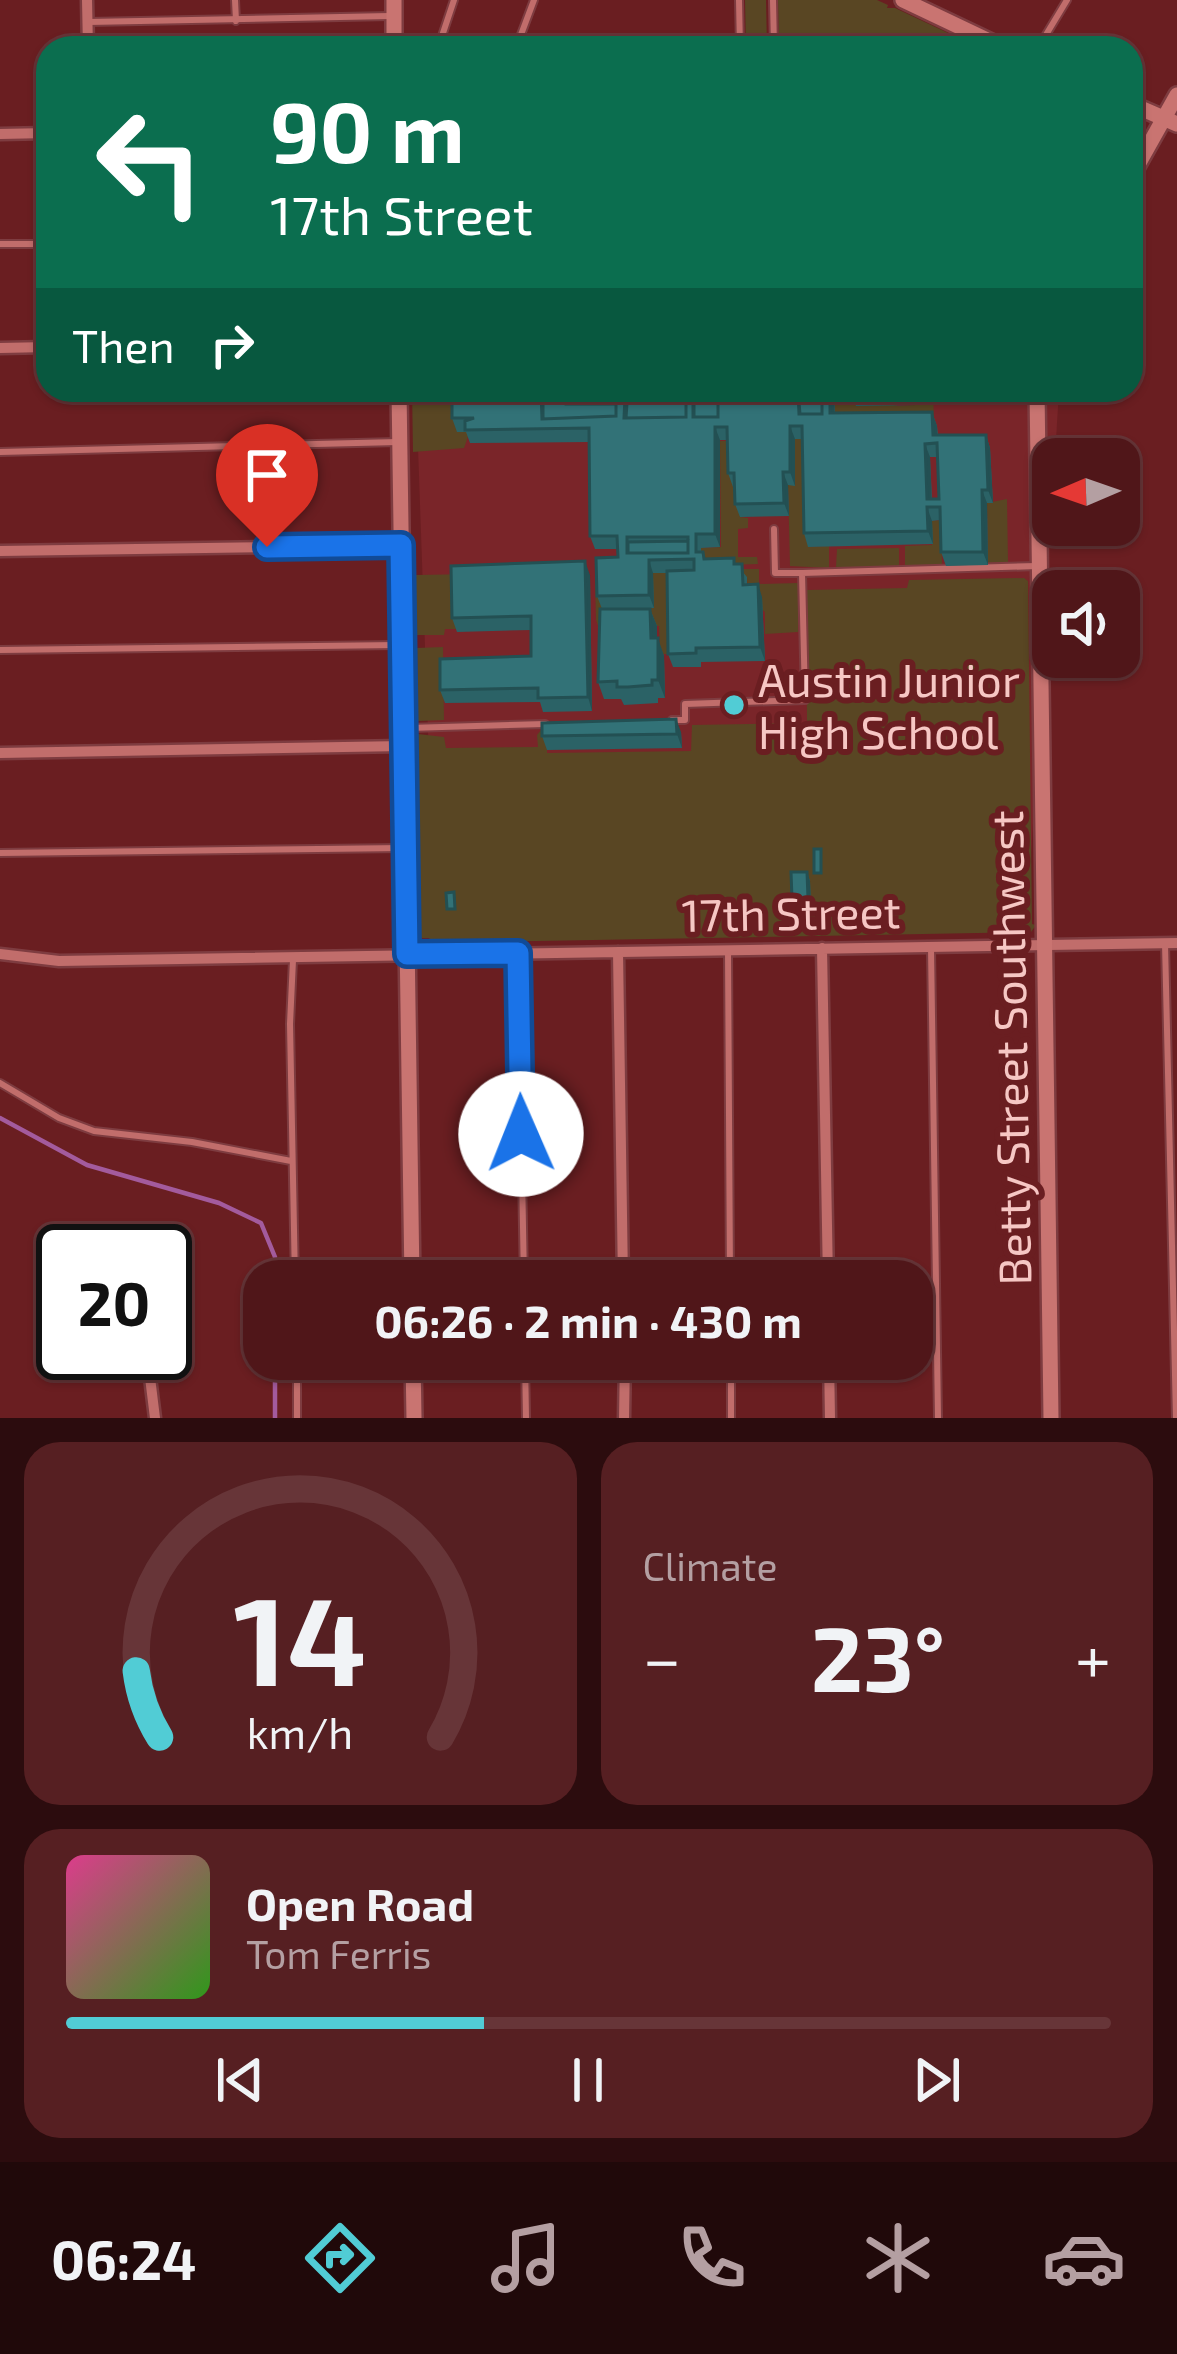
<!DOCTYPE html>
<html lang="en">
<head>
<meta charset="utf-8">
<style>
	:root { --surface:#501619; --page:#561f22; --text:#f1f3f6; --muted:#b49fa2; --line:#673538; --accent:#51ccd5 }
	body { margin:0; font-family:"Exo 2",sans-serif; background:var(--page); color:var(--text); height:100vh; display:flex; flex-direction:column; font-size:45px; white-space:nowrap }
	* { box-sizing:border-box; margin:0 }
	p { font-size:39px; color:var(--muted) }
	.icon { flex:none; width:66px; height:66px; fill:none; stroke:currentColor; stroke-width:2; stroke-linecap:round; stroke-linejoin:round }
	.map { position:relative; height:1418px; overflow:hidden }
	.details { display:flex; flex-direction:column; gap:24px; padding:24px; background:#2c0c0e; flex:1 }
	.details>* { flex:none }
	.banner { position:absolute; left:36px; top:36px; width:1107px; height:366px; border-radius:36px; box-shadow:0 3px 9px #0004,0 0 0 3px var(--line); background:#0b6e4f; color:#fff; overflow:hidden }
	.needle { width:78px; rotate:268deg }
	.fabs { position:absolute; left:1032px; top:438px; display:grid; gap:24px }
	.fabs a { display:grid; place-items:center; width:108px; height:108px; border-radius:24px; background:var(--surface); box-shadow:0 3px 9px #0004,0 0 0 3px var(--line); font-size:60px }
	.speed { position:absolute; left:36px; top:1224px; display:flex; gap:24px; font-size:60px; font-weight:700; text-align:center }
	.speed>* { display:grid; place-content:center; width:156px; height:156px; border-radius:50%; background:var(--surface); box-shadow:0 3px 9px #0004,0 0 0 3px var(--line); line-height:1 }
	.speed .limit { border:6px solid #111; border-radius:18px; background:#fff; color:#111 }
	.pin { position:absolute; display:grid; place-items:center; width:102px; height:102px; color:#fff; margin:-123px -51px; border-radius:50% 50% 50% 0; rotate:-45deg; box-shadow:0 0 12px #0007 }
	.pin .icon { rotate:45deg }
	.me { position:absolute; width:132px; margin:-66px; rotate:359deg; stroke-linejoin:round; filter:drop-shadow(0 0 9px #0008) }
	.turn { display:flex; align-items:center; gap:42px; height:252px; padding:0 36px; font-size:54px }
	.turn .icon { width:156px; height:156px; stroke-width:2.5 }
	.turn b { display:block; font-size:84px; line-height:102px }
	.then { display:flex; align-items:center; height:114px; padding:0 36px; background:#0003; gap:24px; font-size:45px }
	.big { font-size:90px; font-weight:700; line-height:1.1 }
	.details .card { flex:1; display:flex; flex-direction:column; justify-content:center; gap:18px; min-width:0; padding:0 42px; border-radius:36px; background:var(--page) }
	.details .dial { align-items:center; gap:0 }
	.dial svg { height:312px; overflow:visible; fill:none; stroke:var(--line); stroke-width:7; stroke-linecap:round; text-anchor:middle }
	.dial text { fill:var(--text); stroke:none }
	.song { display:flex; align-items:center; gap:36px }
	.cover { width:144px; height:144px; border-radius:18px; background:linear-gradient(135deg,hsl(330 70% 55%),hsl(110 70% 35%)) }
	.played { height:12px; border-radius:6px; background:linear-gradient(90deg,var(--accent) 40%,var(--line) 40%) }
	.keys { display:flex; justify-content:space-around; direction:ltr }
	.heat { display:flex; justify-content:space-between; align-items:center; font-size:66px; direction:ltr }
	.details .tiles { flex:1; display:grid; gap:24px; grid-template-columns:1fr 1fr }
	.card:last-child { grid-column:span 2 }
	.trip { position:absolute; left:243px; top:1260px; width:690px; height:120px; border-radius:36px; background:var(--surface); box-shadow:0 3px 9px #0004,0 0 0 3px var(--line); font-weight:700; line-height:120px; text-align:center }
	.menu { display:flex; height:192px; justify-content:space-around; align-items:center; background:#20090a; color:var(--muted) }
	.menu .icon { width:84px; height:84px }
	.menu .active { color:var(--accent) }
	.menu b { font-size:54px; color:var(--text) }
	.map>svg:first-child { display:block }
	.built { fill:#7a2529 }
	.green { fill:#594623 }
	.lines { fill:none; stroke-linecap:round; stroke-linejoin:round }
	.stream { stroke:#a35b9d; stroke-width:4.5 }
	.lane-casing { stroke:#7e3c40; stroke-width:10 }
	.street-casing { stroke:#7e3c40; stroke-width:15 }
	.secondary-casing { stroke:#7e3c40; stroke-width:20 }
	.lane { stroke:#c16d6b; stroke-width:6 }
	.street { stroke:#c16d6b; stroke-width:10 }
	.secondary { stroke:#c97471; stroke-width:15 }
	.wall { fill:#2b6266; fill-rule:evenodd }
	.shaded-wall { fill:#235053 }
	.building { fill:#327277; stroke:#235053; stroke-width:3; fill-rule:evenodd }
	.route-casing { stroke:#114b97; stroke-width:30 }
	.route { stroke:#1a73e8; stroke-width:21 }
	.poi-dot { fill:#51ccd5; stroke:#6a1e21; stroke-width:4.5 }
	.labels { text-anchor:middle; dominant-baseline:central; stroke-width:12; stroke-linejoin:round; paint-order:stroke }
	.poi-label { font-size:45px; fill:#f6c7c4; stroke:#6a1e21; text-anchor:start }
	.street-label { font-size:45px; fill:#f6c7c4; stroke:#6a1e21 }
</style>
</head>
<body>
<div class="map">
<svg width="1177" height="1418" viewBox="0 0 1177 1418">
	<rect width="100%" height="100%" fill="#6a1e21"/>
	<path class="built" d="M416,390H1059L1027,924L435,933Z"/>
	<path class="green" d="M745,0H766L767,48H746Z
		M778,0H877L888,5L887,8H895L980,48H779Z
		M412,390H456L470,431L464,448L413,452Z
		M834,390L898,406L915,405L916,394L933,390L934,422L835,427Z
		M795,439H807L809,547L829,546V568L790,566L788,485H795Z
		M720,441H732L733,487H739L740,517L748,518V528L738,529V557H757L758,564L701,566V548L721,547Z
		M1007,499L1008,562L988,563L987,503Z
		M941,520L942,565L905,566V546L932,545V521Z
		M899,548V567H836L837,549Z
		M738,569H759V584L798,583V632L765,634V612L748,598L747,578L740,577Z
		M653,573H670L672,654H660L659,626H598L596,620L595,580L653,608Z
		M474,574L457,629H445L444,635H416V575Z
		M1024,578L1028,581L1032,924L1036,925L1031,932L432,943L429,938H421L418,734L444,737L446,748L538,747L537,735L541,730H547V753L691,751L692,725L807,723L806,590L907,588L909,580Z
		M443,647L444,720L418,721L417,648Z"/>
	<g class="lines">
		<path class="stream" d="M0,1118L87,1165L219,1203L261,1223L275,1257V1281
			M275,1418V1359"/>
		<defs>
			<path id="lane" d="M235,0L236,21
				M739,0L740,48
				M773,0L774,48
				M88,22L390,16
				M438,48L454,0
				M516,48L534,0
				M1038,48L1067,0
				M0,244H48
				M0,452L398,442
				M774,529L775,573H802
				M0,650L398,645
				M672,720H685V704L805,700L802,573L1037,566
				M408,728L545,724
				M0,853L404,848
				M1165,943L1176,1418
				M931,948L938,1418
				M728,950L730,1281
				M518,955L524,1281
				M293,960L290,1024L295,1281
				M0,1083L59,1118L94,1131L192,1142L291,1161
				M297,1359V1418
				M525,1359L526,1418
				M731,1359V1418"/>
			<path id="street" d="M87,0L88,48
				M0,134L48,133
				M0,348L48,347
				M0,551L401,545
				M0,753L404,746
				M822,948L828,1281
				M618,952L623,1281
				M0,954L59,961L1177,943
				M147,1353L155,1418
				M829,1359L830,1418
				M624,1418L625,1359"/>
			<path id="secondary" d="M394,0V48
				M903,0L1004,48
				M1131,104L1177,124
				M1131,177L1177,95
				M399,390L412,1281
				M1037,390L1051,1418
				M413,1359L414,1418"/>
		</defs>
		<use href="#lane" class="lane-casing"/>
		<use href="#street" class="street-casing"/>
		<use href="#secondary" class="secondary-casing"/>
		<use href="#lane" class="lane"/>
		<use href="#street" class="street"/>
		<use href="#secondary" class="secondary"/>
	</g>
	<path class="wall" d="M452,390H834L835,413L932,412L937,426L938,435H986L990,448L993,503H987L988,565L946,566L941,552L940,520L932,521L933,544L808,547L804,533L802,439H795V486L788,485L789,516L740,517L735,504V487H733L728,473L727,440H720V547L701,548V552H703L705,559L736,564L747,577V584L762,597L765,661L701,662V667H673L668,654L667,573H653L654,608L602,609L597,596L618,557V549H595L590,536L589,442L470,443L466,432H457L452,418ZM930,457H937L939,499H932Z
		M844,390H926V394H916V405L856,406L852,396H847Z
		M590,575L592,711L543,712L540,702L445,703L440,690L531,656V630L457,632L452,618Z
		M650,609L657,626V638L664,656L665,698H658V703L624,705L621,699H604L598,682Z
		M681,732L682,748L547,750L542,736Z
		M807,872L810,881L811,907L795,908L792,899Z"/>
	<path class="shaded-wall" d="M830,390H834L835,427L830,413Z
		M932,412L937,426L938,449L933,435Z
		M790,426L795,439V486L790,472Z
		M715,427L720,440V547L715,534Z
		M986,435L990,448L993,503L988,490Z
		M925,444L930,457L932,507L927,499Z
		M783,472L788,485L789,516L784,503Z
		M982,490L987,503L988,565L983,552Z
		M927,507L932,521L933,544L928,531Z
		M649,560L653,573L654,608L649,595Z
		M585,561L590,575L592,711L588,697Z
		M758,584L762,597L765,661L760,647Z
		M650,609L657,626V656L651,638Z
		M658,638L664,656L665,698L658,680Z
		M676,719L681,732L682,748L677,734Z
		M807,872L810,881L811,907L808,898Z"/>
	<path class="building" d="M452,390H541L542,419L616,416V399L565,400V390H677V397L625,398L624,418L686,417V390H693V417H718V390H798L799,414H822V390H830V413L932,412L933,435H986L988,490H982L983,552H941L940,507H927L928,531L804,533L802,426H790V472H783L784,503L735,504L734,473H728L727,427H715V534H696V552H703L704,559L734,558V564H742L743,585L758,584L760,647L696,648V653L668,654L667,571L694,570V559L649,560V595L597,596L596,558L618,557L617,536H590L589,428L465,430V421L474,418H452ZM937,443L939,499H927L925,444ZM627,537H688V553H627Z
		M543,390H565L566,404H616V416L543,419Z
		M679,390H686V417L626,418L627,403L678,402Z
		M694,390H729H718V417H694Z
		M798,390H822V414H800Z
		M851,390H911V392L851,393Z
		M688,541V553H628V542Z
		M585,561L588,697L538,698V688L440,690V659L531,656V616L452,618L451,566Z
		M600,609H650L651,638H658V680H652V685L628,687H617V681L598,682Z
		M676,719L677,734L542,736V723Z
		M814,849H821V873H814Z
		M791,872H807L808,898L792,899Z
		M454,892L455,909H447L446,893Z"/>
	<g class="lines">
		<defs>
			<path id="route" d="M267,547L401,545L407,954L518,953L521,1134"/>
		</defs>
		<use href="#route" class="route-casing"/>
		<use href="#route" class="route"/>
	</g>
	<circle class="poi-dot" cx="734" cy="705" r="12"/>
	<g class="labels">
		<g class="poi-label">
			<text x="758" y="679">Austin Junior<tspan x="758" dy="52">High School</tspan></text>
		</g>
		<g class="street-label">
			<text transform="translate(791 912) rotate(-1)">17th Street</text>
			<text transform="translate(1009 1048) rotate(-91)">Betty Street Southwest</text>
		</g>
	</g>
</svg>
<div class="fabs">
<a><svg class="needle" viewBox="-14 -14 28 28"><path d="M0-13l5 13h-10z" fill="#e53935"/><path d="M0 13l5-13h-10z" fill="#b49fa2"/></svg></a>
<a><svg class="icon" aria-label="sound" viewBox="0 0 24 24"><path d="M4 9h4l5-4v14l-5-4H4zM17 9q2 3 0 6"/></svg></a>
</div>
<div class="speed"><div class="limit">20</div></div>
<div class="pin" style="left:267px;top:547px;background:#d93025"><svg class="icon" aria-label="arrive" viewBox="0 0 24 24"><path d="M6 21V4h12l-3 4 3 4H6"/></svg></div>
<svg class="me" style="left:521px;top:1134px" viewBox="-20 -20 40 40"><circle r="19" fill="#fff"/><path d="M0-13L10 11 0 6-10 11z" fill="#1a73e8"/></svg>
<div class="trip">06:26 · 2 min · 430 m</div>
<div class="banner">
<div class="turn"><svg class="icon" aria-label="left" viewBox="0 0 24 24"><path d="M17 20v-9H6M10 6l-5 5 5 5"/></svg><div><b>90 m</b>17th Street</div></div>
<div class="then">Then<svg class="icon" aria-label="right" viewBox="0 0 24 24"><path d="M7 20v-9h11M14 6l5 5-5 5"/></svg></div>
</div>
</div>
<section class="details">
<div class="tiles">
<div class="card dial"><svg viewBox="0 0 100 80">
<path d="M14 69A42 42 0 1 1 86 69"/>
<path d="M14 69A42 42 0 0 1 8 52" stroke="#51ccd5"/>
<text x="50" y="56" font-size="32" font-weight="700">14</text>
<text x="50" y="72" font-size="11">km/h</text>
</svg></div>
<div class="card"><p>Climate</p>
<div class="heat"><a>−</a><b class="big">23°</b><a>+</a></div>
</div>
<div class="card">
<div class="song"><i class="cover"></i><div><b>Open Road</b><p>Tom Ferris</p></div></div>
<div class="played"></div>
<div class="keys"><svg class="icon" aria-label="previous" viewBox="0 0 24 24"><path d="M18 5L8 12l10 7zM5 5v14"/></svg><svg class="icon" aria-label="pause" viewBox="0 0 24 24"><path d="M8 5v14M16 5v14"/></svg><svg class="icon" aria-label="next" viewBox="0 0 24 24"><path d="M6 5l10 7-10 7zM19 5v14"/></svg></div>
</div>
</div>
</section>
<nav class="menu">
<b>06:24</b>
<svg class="icon active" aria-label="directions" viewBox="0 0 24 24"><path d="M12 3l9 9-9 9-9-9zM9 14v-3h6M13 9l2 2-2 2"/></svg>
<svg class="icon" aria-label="music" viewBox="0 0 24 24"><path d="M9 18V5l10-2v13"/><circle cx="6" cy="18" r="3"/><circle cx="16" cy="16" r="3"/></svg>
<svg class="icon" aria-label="phone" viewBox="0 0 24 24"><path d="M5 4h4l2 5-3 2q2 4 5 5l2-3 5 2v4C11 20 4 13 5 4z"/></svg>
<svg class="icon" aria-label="climate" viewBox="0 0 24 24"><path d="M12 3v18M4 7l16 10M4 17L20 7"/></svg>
<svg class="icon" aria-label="car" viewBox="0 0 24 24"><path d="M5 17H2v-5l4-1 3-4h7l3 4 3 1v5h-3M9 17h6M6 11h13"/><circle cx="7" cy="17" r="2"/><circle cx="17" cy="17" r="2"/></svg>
</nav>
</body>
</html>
